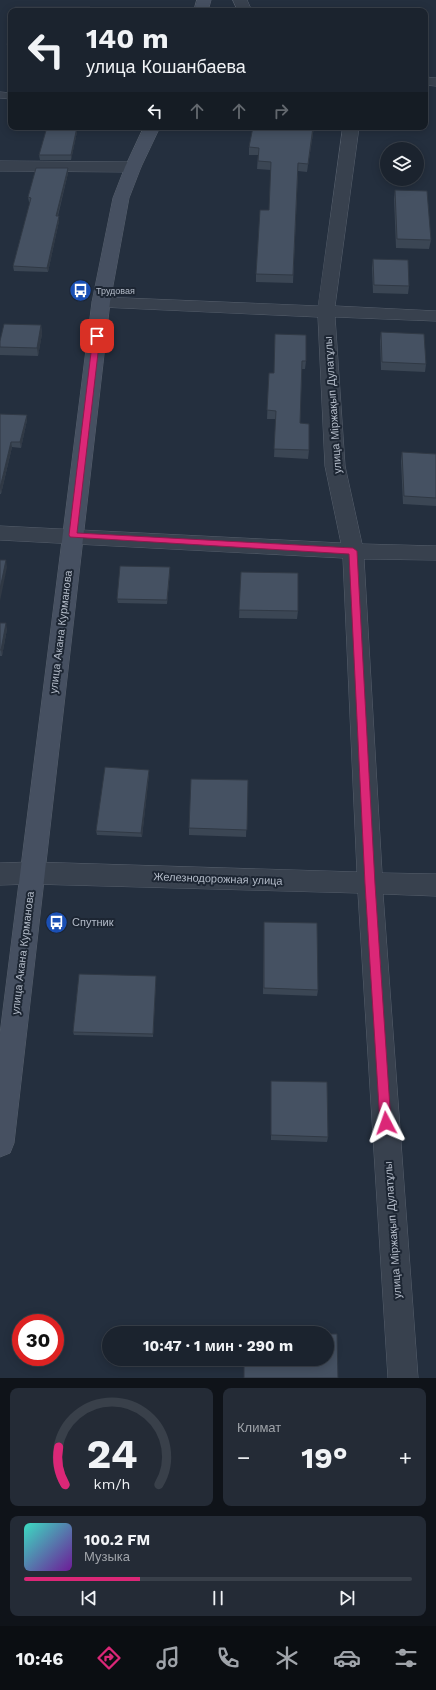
<!DOCTYPE html>
<html lang="ru">
<head>
<meta charset="utf-8">
<style>
	:root { --surface:#1b232e; --page:#242b36; --text:#f1f3f6; --muted:#a0a4aa; --line:#39404a; --accent:#db2777 }
	body { margin:0; font-family:"Work Sans",sans-serif; background:var(--page); color:var(--text); height:100vh; display:flex; flex-direction:column; font-size:15px; white-space:nowrap }
	* { box-sizing:border-box; margin:0 }
	p { font-size:13px; color:var(--muted) }
	.icon { flex:none; width:22px; height:22px; fill:none; stroke:currentColor; stroke-width:2; stroke-linecap:round; stroke-linejoin:round }
	.map { position:relative; height:1378px; overflow:hidden }
	.sheet { display:flex; flex-direction:column; gap:10px; padding:10px; background:#0f1319; flex:1 }
	.sheet>* { flex:none }
	.hud { position:absolute; left:8px; top:8px; width:420px; height:122px; border-radius:8px; box-shadow:0 2px 10px #0003,0 0 0 1px var(--line); background:#1b232e; color:var(--text); overflow:hidden }
	.controls { position:absolute; left:380px; top:142px; display:grid; gap:8px }
	.controls a { display:grid; place-items:center; width:44px; height:44px; border-radius:50%; background:var(--surface); box-shadow:0 2px 10px #0003,0 0 0 1px var(--line); font-size:20px }
	.speed { position:absolute; left:12px; top:1314px; display:flex; gap:8px; font-size:20px; font-weight:700; text-align:center }
	.speed>* { display:grid; place-content:center; width:52px; height:52px; border-radius:50%; background:var(--surface); box-shadow:0 2px 10px #0003,0 0 0 1px var(--line); line-height:1 }
	.speed .limit { border:6px solid #d22; background:#fff; color:#111 }
	.pin { position:absolute; display:grid; place-items:center; width:34px; height:34px; color:#fff; margin:-17px; border-radius:8px; box-shadow:0 2px 6px #0006 }
	.me { position:absolute; width:44px; margin:-22px; rotate:356deg; stroke-linejoin:round; filter:drop-shadow(0 0 3px #0008) }
	.turn { display:flex; align-items:center; gap:14px; height:84px; padding:0 12px; font-size:18px }
	.turn .icon { width:52px; height:52px; stroke-width:2.5 }
	.turn b { display:block; font-size:28px; line-height:34px }
	.lanes { display:flex; align-items:center; height:38px; padding:0 12px; background:#0003; justify-content:center; gap:20px; direction:ltr }
	.lanes .off { opacity:.35 }
	.big { font-size:30px; font-weight:700; line-height:1.1 }
	.sheet .widget { flex:1; display:flex; flex-direction:column; justify-content:center; gap:6px; min-width:0; padding:0 14px; border-radius:8px; background:var(--page) }
	.sheet .dial { align-items:center; gap:0 }
	.dial svg { height:104px; overflow:visible; fill:none; stroke:var(--line); stroke-width:7; stroke-linecap:round; text-anchor:middle }
	.dial text { fill:var(--text); stroke:none }
	.song { display:flex; align-items:center; gap:12px }
	.cover { width:48px; height:48px; border-radius:6px; background:linear-gradient(135deg,hsl(170 70% 55%),hsl(280 70% 35%)) }
	.played { height:4px; border-radius:2px; background:linear-gradient(90deg,var(--accent) 30%,var(--line) 30%) }
	.keys { display:flex; justify-content:space-around; direction:ltr }
	.heat { display:flex; justify-content:space-between; align-items:center; font-size:22px; direction:ltr }
	.sheet .tiles { flex:1; display:grid; gap:10px; grid-template-columns:1fr 1fr }
	.widget:last-child { grid-column:span 2 }
	.trip { position:absolute; left:102px; top:1326px; width:232px; height:40px; border-radius:20px; background:var(--surface); box-shadow:0 2px 10px #0003,0 0 0 1px var(--line); font-weight:700; line-height:40px; text-align:center }
	.menu { display:flex; height:64px; justify-content:space-around; align-items:center; background:#0b0e12; color:var(--muted) }
	.menu .icon { width:28px; height:28px }
	.menu .active { color:var(--accent) }
	.menu b { font-size:18px; color:var(--text) }
	.map>svg:first-child { display:block }
	.lines { fill:none; stroke-linecap:round; stroke-linejoin:round }
	.lane-casing { stroke:#565f6c; stroke-width:1 }
	.street-casing { stroke:#565f6c; stroke-width:1 }
	.secondary-casing { stroke:#565f6c; stroke-width:1 }
	.lane { fill:#38414e; fill-rule:evenodd }
	.street { fill:#38414e; fill-rule:evenodd }
	.secondary { fill:#465061; fill-rule:evenodd }
	.wall { fill:#3b4654 }
	.shaded-wall { fill:#303945 }
	.building { fill:#455162; stroke:#303945 }
	.route { fill:#db2777; stroke:#8e194d }
	.labels { text-anchor:middle; dominant-baseline:central; stroke-width:4; stroke-linejoin:round; paint-order:stroke }
	.far-poi-label { font-size:9px; fill:#b4bcc9; stroke:#1d2633; text-anchor:start }
	.street-label { font-size:11px; fill:#b4bcc9; stroke:#1d2633 }
	.poi-label { font-size:11px; fill:#b4bcc9; stroke:#1d2633; text-anchor:start }
</style>
</head>
<body>
<div class="map">
<svg width="436" height="1378" viewBox="0 0 436 1378">
	<rect width="100%" height="100%" fill="#242f3e"/>
	<g class="lines">
		<defs>
			<path id="lane" d="M0,92L11,93V99L0,98Z"/>
			<path id="street" d="M233,0H247L252,11H238Z
				M425,77L436,78V86L425,85Z
				M343,127H359L335,306L436,311V321L335,317L345,466L362,544L436,546V560L364,559L382,873L436,874V896L383,894L418,1378H388L358,893L32,884L0,885V863L32,862L357,872L343,558L0,540V526L341,543L325,466L318,317L101,307L95,306L92,302L95,298L101,297L318,306Z
				M0,161L133,162L139,164L141,167L139,170L133,172L0,171Z"/>
			<path id="secondary" d="M197,0H211L208,11H194Z
				M144,127H160L141,167L129,198L110,302L14,1143L10,1153L0,1157V1034L92,302L113,198L125,167Z"/>
		</defs>
		<use href="#lane" class="lane-casing"/>
		<use href="#street" class="street-casing"/>
		<use href="#secondary" class="secondary-casing"/>
		<use href="#lane" class="lane"/>
		<use href="#street" class="street"/>
		<use href="#secondary" class="secondary"/>
	</g>
	<path class="wall" d="M11,25V49H8L7,45Z
		M78,127L71,160H40L39,155Z
		M314,127L307,172L298,171L293,283L256,282V274L269,210L271,170L257,169L258,155H249V147Z
		M68,168V173L58,216H59V221L48,272L14,271L13,266L30,202H29L28,197Z
		M395,190L431,240L429,249L396,248L394,199Z
		M373,259L409,286L408,294L373,293L372,268Z
		M41,325L42,334L38,356L0,355V341Z
		M381,332L426,364L425,372L381,370L380,341Z
		M275,334L306,361L305,369H302L300,423L309,450L308,459L274,457L276,419H267L269,373H274Z
		M0,414L27,420L21,448L12,447L1,494H0Z
		M402,452L436,454V506L403,504L401,461Z
		M170,571L167,604L118,603L117,599Z
		M241,572L298,611L297,619L239,618Z
		M0,623L7,629L2,656H0Z
		M149,770V774L142,837L97,835L96,831Z
		M248,780L246,837L189,835V828Z
		M264,922L318,990L317,996L263,994Z
		M156,979L153,1037L74,1035L73,1032Z
		M271,1081L328,1137L327,1142L271,1140Z"/>
	<path class="shaded-wall" d="M77,127H78L71,160V155Z
		M313,127H314L307,172L308,164Z
		M68,168V173L56,221V216Z
		M59,216V221L48,272L47,268Z
		M41,325L42,334L38,356L37,348Z
		M27,415V420L21,448L20,442Z
		M11,442L12,447L1,494L0,488Z
		M6,560L7,567L0,601V589Z
		M170,567V571L167,604V600Z
		M6,623L7,629L2,656L1,650Z
		M149,770V774L142,837L141,833Z"/>
	<path class="building" d="M15,7H90V11H14Z
		M11,25V45H7Z
		M47,127H77L71,155H39Z
		M253,127H313L308,164L298,163L293,275L256,274L260,210H269L271,162L258,161L259,148L249,147Z
		M36,168H68L56,216H59L47,268L13,266L31,198L28,197Z
		M395,190L427,191L431,240L397,239Z
		M373,259L408,260L409,286L374,285Z
		M4,324L41,325L37,348L0,347V341Z
		M381,332L424,334L426,364L382,362Z
		M275,334L306,335V361H302L300,423L309,424V450L274,449L276,411L267,410L269,373H274Z
		M0,414L27,415L20,442H11L0,488Z
		M402,452L436,454V498L404,496Z
		M0,560H6L0,589Z
		M120,566L170,567L167,600L117,599Z
		M241,572L298,573V611L239,610Z
		M0,623H6L1,650H0Z
		M105,767L149,770L141,833L96,831Z
		M191,779L248,780L247,830L189,828Z
		M264,922L317,923L318,990L264,988Z
		M79,974L156,976L153,1034L73,1032Z
		M271,1081L327,1082L328,1137L271,1135Z
		M245,1332L287,1333H245Z
		M327,1334H337L338,1378H244V1359H327Z"/>
	<path class="route" d="M97,333L100,336L77,533L353,548L357,551L375,884L391,1123L390,1127L386,1129L382,1127L380,1123L365,884L349,554L70,537L69,535L93,336Z"/>
	<defs>
		<symbol id="bus-disc" viewBox="-11 -11 22 22"><circle r="9.5" fill="#1a4fb4" stroke="#1d2633"/><path d="M-5-6H5V4H4V6H2V4H-2V6H-4V4H-5ZM-3.5-4V0h7V-4ZM-3.5 1.2v1.5H-2V1.2ZM2 1.2v1.5H3.5V1.2Z" fill="#fff"/></symbol>
	</defs>
	<g fill-rule="evenodd">
		<use href="#bus-disc" x="68" y="278" width="25" height="25"/>
		<use href="#bus-disc" x="44" y="910" width="25" height="25"/>
	</g>
	<g class="labels">
		<g class="far-poi-label">
			<text x="96" y="291">Трудовая</text>
		</g>
		<g class="street-label">
			<text transform="translate(333 405) rotate(-94)">улица Міржақып Дулатұлы</text>
			<text transform="translate(61 632) rotate(-83)">улица Акана Курманова</text>
			<text transform="translate(218 879) rotate(2)">Железнодорожная улица</text>
			<text transform="translate(23 953) rotate(-83)">улица Акана Курманова</text>
			<text transform="translate(393 1230) rotate(-94)">улица Міржақып Дулатұлы</text>
		</g>
		<g class="poi-label">
			<text x="72" y="922">Спутник</text>
		</g>
	</g>
</svg>
<div class="controls">
<a><svg class="icon" aria-label="layers" viewBox="0 0 24 24"><path d="M12 4l9 5-9 5-9-5zM3 14l9 5 9-5"/></svg></a>
</div>
<div class="speed"><div class="limit">30</div></div>
<div class="pin" style="left:97px;top:336px;background:#d93025"><svg class="icon" aria-label="arrive" viewBox="0 0 24 24"><path d="M6 21V4h12l-3 4 3 4H6"/></svg></div>
<svg class="me" style="left:386px;top:1123px" viewBox="-20 -20 40 40"><path d="M0-17L14 15 0 8-14 15z" fill="#db2777" stroke="#fff" stroke-width="4"/></svg>
<div class="trip">10:47 · 1 мин · 290 m</div>
<div class="hud">
<div class="turn"><svg class="icon" aria-label="left" viewBox="0 0 24 24"><path d="M17 20v-9H6M10 6l-5 5 5 5"/></svg><div><b>140 m</b>улица Кошанбаева</div></div>
<div class="lanes"><svg class="icon" aria-label="left" viewBox="0 0 24 24"><path d="M17 20v-9H6M10 6l-5 5 5 5"/></svg><svg class="icon off" aria-label="ahead" viewBox="0 0 24 24"><path d="M12 20V5M6 11l6-6 6 6"/></svg><svg class="icon off" aria-label="ahead" viewBox="0 0 24 24"><path d="M12 20V5M6 11l6-6 6 6"/></svg><svg class="icon off" aria-label="right" viewBox="0 0 24 24"><path d="M7 20v-9h11M14 6l5 5-5 5"/></svg></div>
</div>
</div>
<section class="sheet">
<div class="tiles">
<div class="widget dial"><svg viewBox="0 0 100 80">
<path d="M14 69A42 42 0 1 1 86 69"/>
<path d="M14 69A42 42 0 0 1 9 40" stroke="#db2777"/>
<text x="50" y="56" font-size="32" font-weight="700">24</text>
<text x="50" y="72" font-size="11">km/h</text>
</svg></div>
<div class="widget"><p>Климат</p>
<div class="heat"><a>−</a><b class="big">19°</b><a>+</a></div>
</div>
<div class="widget">
<div class="song"><i class="cover"></i><div><b>100.2 FM</b><p>Музыка</p></div></div>
<div class="played"></div>
<div class="keys"><svg class="icon" aria-label="previous" viewBox="0 0 24 24"><path d="M18 5L8 12l10 7zM5 5v14"/></svg><svg class="icon" aria-label="pause" viewBox="0 0 24 24"><path d="M8 5v14M16 5v14"/></svg><svg class="icon" aria-label="next" viewBox="0 0 24 24"><path d="M6 5l10 7-10 7zM19 5v14"/></svg></div>
</div>
</div>
</section>
<nav class="menu">
<b>10:46</b>
<svg class="icon active" aria-label="directions" viewBox="0 0 24 24"><path d="M12 3l9 9-9 9-9-9zM9 14v-3h6M13 9l2 2-2 2"/></svg>
<svg class="icon" aria-label="music" viewBox="0 0 24 24"><path d="M9 18V5l10-2v13"/><circle cx="6" cy="18" r="3"/><circle cx="16" cy="16" r="3"/></svg>
<svg class="icon" aria-label="phone" viewBox="0 0 24 24"><path d="M5 4h4l2 5-3 2q2 4 5 5l2-3 5 2v4C11 20 4 13 5 4z"/></svg>
<svg class="icon" aria-label="climate" viewBox="0 0 24 24"><path d="M12 3v18M4 7l16 10M4 17L20 7"/></svg>
<svg class="icon" aria-label="car" viewBox="0 0 24 24"><path d="M5 17H2v-5l4-1 3-4h7l3 4 3 1v5h-3M9 17h6M6 11h13"/><circle cx="7" cy="17" r="2"/><circle cx="17" cy="17" r="2"/></svg>
<svg class="icon" aria-label="filters" viewBox="0 0 24 24"><path d="M4 7h16M4 17h16"/><circle cx="9" cy="7" r="2"/><circle cx="15" cy="17" r="2"/></svg>
</nav>
</body>
</html>
